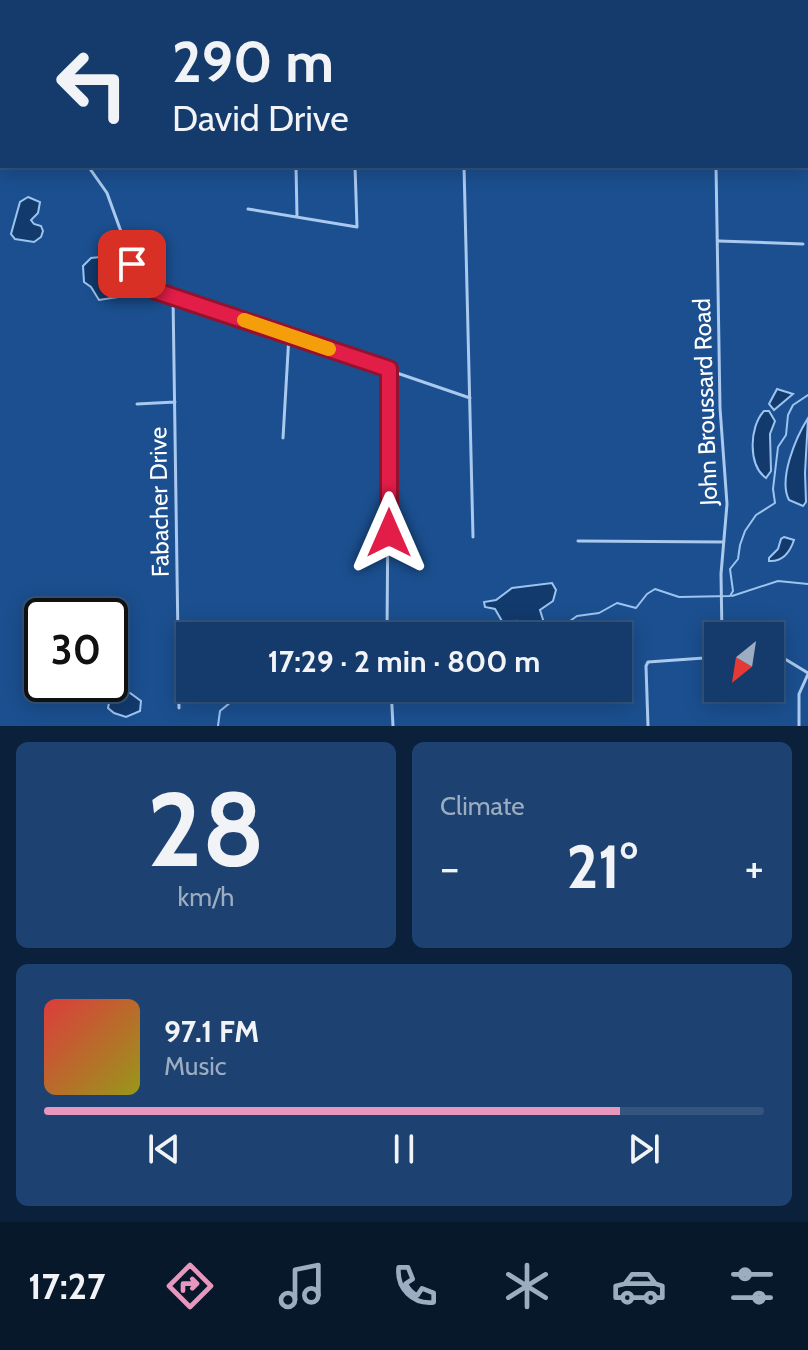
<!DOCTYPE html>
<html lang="en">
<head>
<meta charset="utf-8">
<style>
	:root { --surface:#143b6b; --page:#1d4271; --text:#f1f3f6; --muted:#9dadc1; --line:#33557e; --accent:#e797bd }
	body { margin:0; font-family:Cabin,sans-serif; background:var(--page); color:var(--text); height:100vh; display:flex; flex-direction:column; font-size:30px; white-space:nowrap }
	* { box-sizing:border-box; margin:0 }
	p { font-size:26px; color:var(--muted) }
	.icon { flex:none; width:44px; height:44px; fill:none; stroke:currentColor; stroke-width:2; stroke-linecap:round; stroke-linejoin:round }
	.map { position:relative; height:726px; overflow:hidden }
	.panel { display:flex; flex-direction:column; gap:16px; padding:16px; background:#0b203b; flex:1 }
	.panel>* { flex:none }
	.banner { position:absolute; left:0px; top:0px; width:808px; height:168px; box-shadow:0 4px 20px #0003,0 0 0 2px var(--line); background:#143b6b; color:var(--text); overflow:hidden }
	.needle { width:52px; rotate:210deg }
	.fabs { position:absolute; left:704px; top:622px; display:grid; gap:16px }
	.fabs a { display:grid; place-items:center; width:80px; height:80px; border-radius:0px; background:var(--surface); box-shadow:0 4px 20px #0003,0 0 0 2px var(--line); font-size:40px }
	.speed { position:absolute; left:24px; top:598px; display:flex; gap:16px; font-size:40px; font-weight:700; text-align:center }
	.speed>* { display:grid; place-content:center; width:104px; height:104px; border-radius:50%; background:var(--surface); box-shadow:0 4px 20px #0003,0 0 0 2px var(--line); line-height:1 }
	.speed .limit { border:4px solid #111; border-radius:12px; background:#fff; color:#111 }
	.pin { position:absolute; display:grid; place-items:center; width:68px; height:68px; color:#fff; margin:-34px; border-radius:16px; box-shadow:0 4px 12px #0006 }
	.me { position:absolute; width:88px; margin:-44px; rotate:0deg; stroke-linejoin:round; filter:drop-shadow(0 0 6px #0008) }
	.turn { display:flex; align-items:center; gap:28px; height:168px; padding:0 40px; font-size:36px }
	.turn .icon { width:104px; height:104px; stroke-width:2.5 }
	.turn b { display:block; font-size:56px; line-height:68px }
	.big { font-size:60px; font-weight:700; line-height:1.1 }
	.panel .card { flex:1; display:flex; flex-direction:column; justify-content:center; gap:12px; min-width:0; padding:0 28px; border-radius:12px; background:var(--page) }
	.panel .dial { align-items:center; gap:0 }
	.dial b { font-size:104px; line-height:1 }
	.song { display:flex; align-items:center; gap:24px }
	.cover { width:96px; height:96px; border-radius:12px; background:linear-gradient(135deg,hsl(0 70% 55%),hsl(60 70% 35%)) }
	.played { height:8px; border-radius:4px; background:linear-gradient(90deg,var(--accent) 80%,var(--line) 80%) }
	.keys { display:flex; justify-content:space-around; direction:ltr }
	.heat { display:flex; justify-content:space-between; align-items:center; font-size:44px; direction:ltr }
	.panel .tiles { flex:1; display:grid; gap:16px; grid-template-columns:1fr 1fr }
	.card:last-child { grid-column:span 2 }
	.trip { position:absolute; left:176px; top:622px; width:456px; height:80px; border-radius:0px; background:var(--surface); box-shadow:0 4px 20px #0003,0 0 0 2px var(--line); font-weight:700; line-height:80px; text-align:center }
	.dock { display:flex; height:128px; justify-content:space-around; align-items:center; background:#08182b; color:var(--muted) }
	.dock .icon { width:56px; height:56px }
	.dock .on { color:var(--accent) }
	.dock b { font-size:36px; color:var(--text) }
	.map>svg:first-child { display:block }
	.water { fill:#123a6d; stroke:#9cc4f0; stroke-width:2 }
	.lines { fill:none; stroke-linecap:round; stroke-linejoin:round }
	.stream { stroke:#9cc4f0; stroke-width:2 }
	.street { stroke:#a9c9ee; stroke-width:3 }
	.route-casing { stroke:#92132f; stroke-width:20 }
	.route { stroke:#e11d48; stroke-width:14 }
	.slow { stroke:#f59e0b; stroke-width:14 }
	.labels { text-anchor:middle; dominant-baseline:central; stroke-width:8; stroke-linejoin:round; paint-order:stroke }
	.street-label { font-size:24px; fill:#fff; stroke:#1b4f8f }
</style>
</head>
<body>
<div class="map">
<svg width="808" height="726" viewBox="0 0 808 726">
	<rect width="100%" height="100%" fill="#1b4f8f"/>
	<path class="water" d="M28,197L40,202L38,213L31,220L34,224L41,226L43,231L41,237L34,242L15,239L11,234L20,202Z
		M111,256L118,260L127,288L118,297L99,300L91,287L84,282L83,266L91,258Z
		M777,389L793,394L774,410L769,404Z
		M764,411H769L775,421L770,434L771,471L766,478C748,465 749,427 764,411Z
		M808,418L805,473L806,502L803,506L789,500C778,479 796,437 808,418Z
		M784,537L794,540C790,552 783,562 769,561V558L778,549L781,539Z
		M552,583L556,590L553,601L540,610L544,623L542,627L528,629L517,621L510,635L495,609L485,607L484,602L496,600L512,588Z
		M111,692L130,693L141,701L140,711L126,717L114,713L108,708Z"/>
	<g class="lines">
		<path class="stream" d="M732,596L778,581L808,584
			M549,636L577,616L599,613L617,603L636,608L647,594L655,589L679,597L730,596L733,591L730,569L738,559L740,545L745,531L756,515L775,503L773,489L778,447L786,435L788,415L793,405L808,395
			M218,726L220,711L248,688"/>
		<path class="street" d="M184,0V2
			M293,0V2
			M350,0V2
			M462,0V2
			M711,0V2
			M0,132H2
			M88,166L107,193L136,273L151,289L470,398
			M296,166L297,217
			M464,166L473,537
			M716,166L720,408L727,504L721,574L722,636
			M248,209L357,227L355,166
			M719,241L803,244
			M173,296L179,708
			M137,404L175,402
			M283,438L289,335
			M578,541L724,542
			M387,636L389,369
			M770,655L785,659L808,673
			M391,688L393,726
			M648,726L646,666L648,662L718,657
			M799,726V694L808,674"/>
	</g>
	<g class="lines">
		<defs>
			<path id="route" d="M132,264L143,282L156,291L389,369V533"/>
		</defs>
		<use href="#route" class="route-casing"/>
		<use href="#route" class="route"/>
		<path class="slow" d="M244,320L329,349"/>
	</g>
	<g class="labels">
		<g class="street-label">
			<text transform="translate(705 402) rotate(-92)">John Broussard Road</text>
			<text transform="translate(159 502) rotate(-91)">Fabacher Drive</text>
		</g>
	</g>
</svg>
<div class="fabs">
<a><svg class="needle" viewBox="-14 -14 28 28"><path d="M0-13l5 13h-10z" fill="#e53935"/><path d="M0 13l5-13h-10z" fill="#9dadc1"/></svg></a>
</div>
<div class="speed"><div class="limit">30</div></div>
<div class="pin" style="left:132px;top:264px;background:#d93025"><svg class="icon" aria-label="arrive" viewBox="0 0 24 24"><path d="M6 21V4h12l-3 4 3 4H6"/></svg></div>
<svg class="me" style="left:389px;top:533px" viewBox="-20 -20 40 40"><path d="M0-17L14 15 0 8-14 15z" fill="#e11d48" stroke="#fff" stroke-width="4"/></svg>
<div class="trip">17:29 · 2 min · 800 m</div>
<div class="banner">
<div class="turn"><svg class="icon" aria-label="left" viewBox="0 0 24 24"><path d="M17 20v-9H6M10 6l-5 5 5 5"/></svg><div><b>290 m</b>David Drive</div></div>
</div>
</div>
<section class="panel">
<div class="tiles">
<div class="card dial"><b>28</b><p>km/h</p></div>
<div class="card"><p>Climate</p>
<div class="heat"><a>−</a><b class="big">21°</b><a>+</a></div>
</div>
<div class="card">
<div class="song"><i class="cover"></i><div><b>97.1 FM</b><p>Music</p></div></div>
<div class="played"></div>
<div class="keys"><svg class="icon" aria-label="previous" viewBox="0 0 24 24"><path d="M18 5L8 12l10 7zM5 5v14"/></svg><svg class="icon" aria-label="pause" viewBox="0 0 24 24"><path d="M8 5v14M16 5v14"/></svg><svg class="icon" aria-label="next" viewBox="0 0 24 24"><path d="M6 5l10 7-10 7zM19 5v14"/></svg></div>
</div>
</div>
</section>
<nav class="dock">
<b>17:27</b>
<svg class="icon on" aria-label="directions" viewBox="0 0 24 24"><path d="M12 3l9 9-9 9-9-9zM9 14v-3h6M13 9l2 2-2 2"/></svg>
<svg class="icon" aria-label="music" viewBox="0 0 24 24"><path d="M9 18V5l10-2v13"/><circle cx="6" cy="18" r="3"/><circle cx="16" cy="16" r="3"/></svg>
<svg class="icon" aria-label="phone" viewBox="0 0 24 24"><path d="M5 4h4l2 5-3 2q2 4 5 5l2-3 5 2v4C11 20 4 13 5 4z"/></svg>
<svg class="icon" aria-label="climate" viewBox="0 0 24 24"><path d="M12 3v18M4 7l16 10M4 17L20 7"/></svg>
<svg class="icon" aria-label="car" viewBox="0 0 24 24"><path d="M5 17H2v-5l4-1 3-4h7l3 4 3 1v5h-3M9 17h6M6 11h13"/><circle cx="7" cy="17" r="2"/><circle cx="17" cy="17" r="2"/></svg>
<svg class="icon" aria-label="filters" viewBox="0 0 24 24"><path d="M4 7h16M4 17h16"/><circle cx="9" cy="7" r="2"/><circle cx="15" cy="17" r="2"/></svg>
</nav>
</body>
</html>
